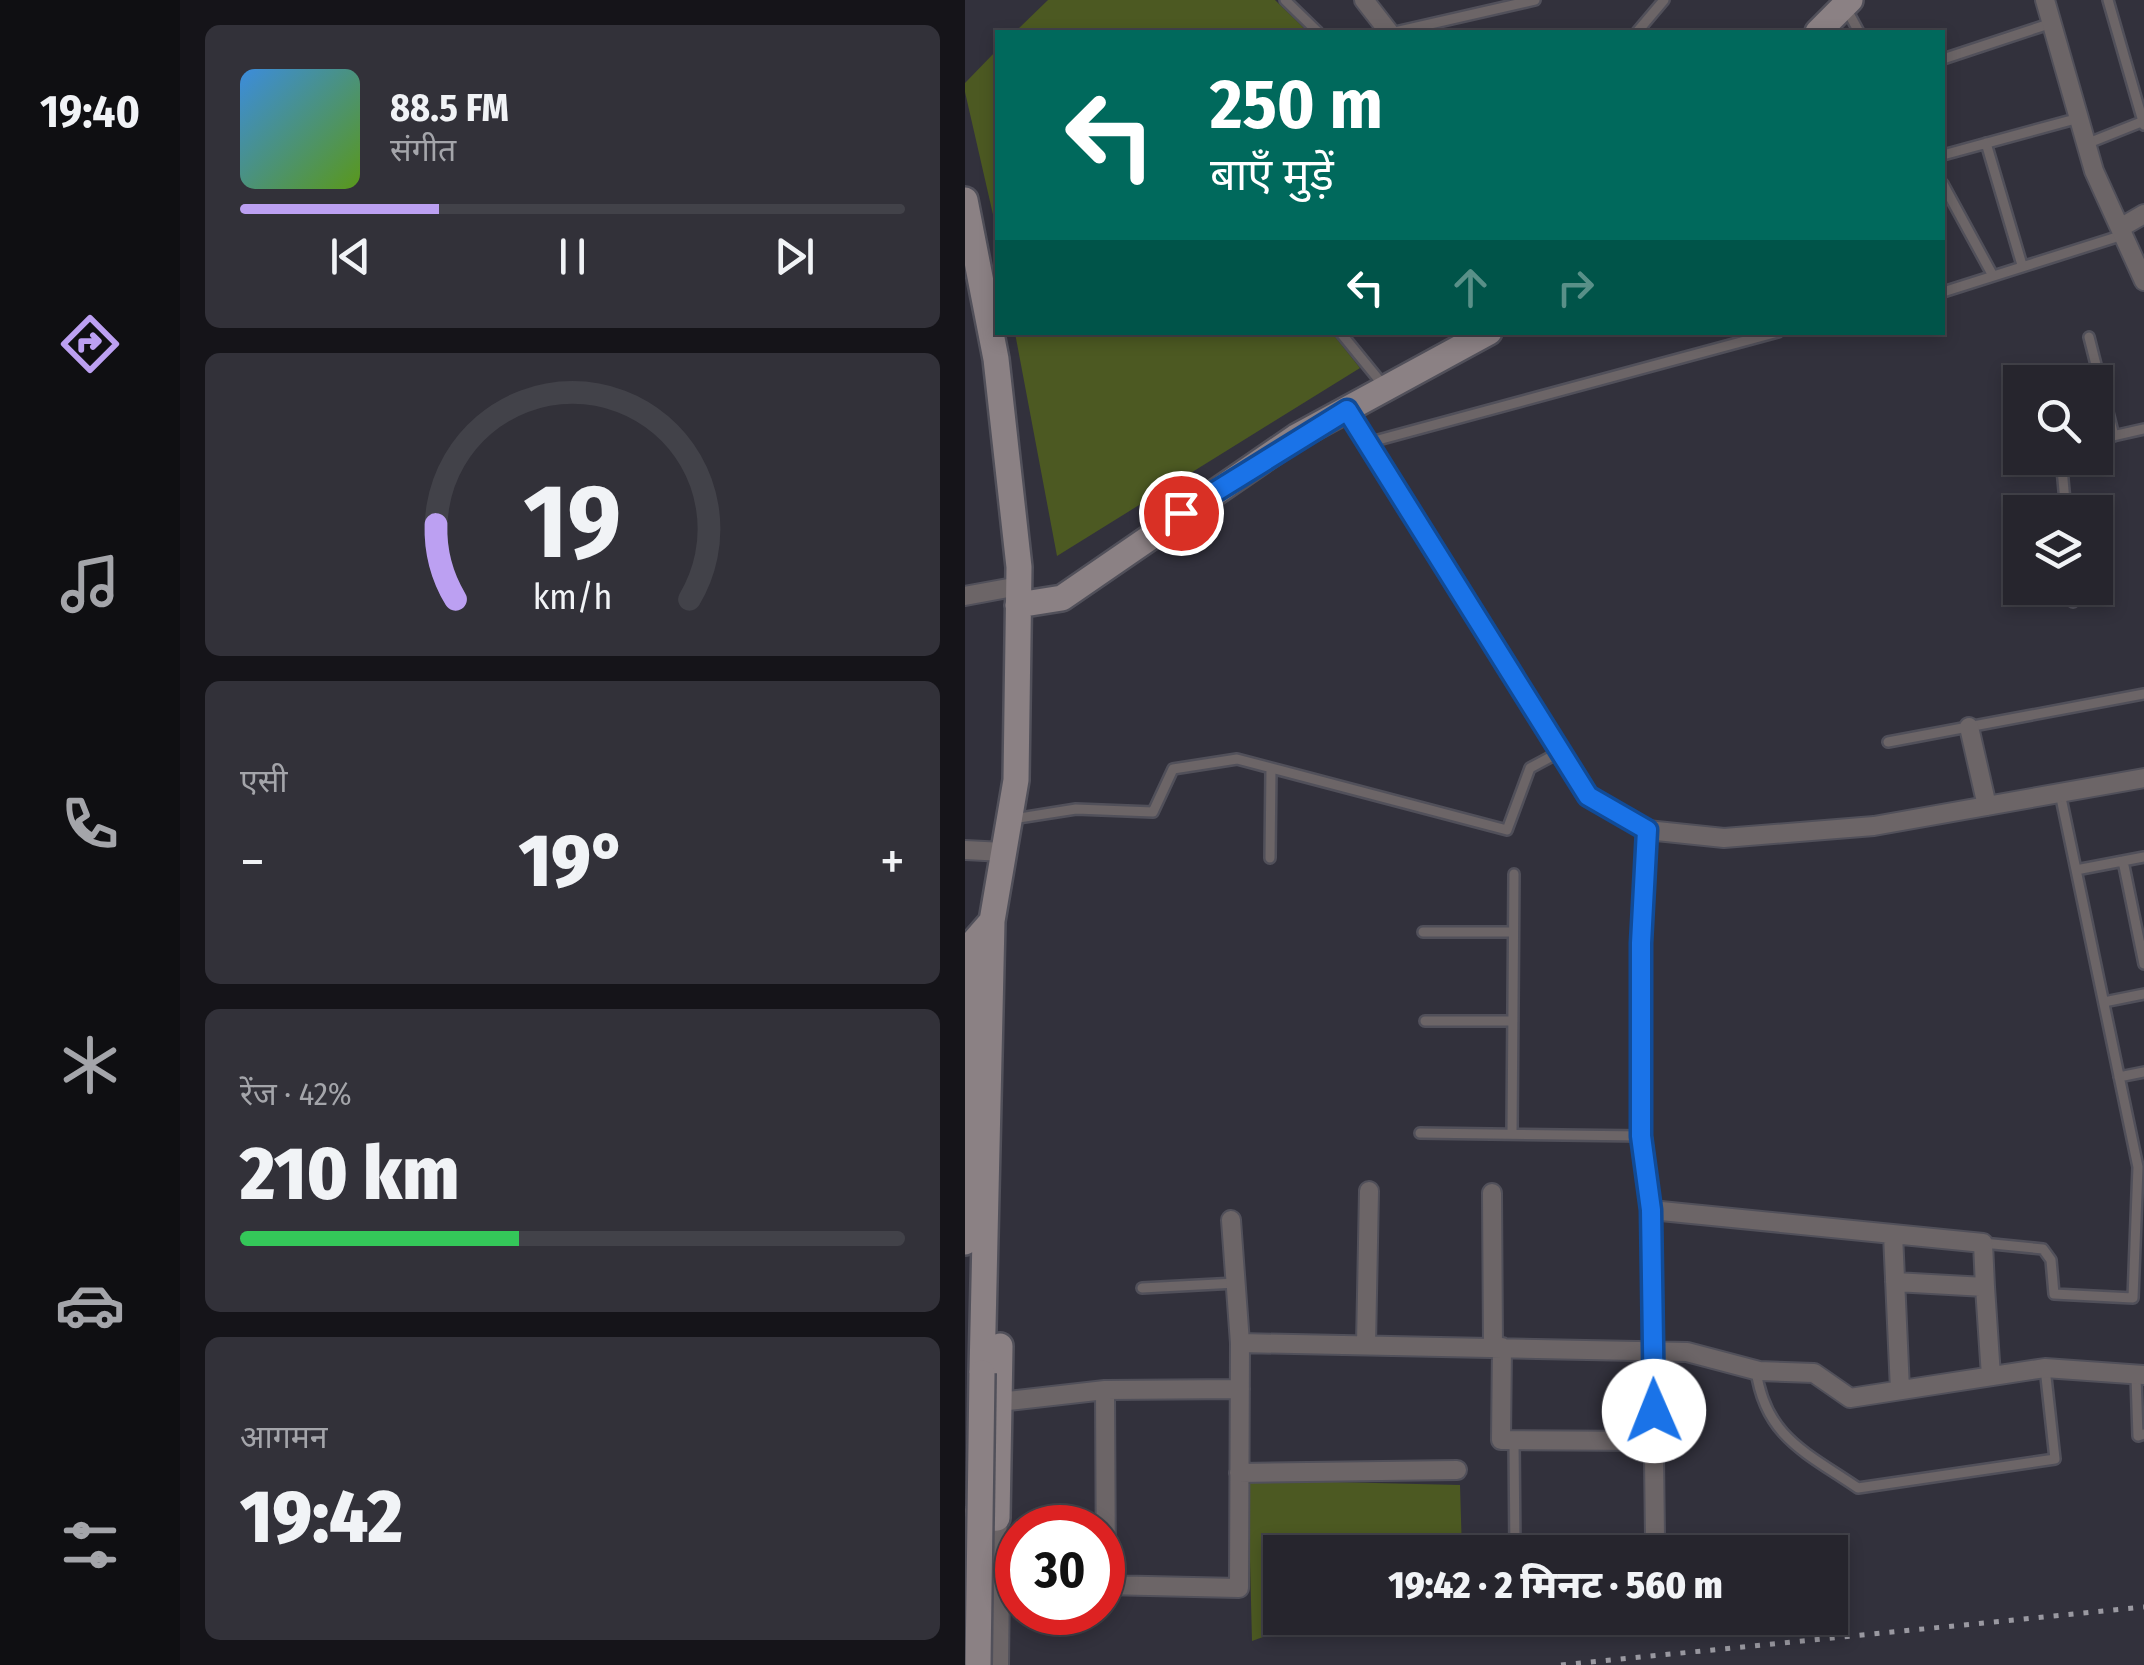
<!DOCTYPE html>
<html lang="hi">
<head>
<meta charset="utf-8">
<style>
	:root { --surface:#26252d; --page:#323139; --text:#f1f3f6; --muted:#a4a5aa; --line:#424249; --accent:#bca0f2 }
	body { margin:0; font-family:"Fira Sans Condensed","Noto Sans Devanagari",sans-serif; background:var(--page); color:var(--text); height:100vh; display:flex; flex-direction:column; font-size:38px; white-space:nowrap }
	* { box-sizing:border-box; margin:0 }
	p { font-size:32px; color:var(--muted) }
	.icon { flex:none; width:55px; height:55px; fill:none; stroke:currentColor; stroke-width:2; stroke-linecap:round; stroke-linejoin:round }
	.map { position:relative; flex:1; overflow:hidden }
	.sheet { display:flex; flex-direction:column; gap:25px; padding:25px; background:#151419; width:785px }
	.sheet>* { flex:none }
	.hud { position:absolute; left:30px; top:30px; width:950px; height:305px; border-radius:0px; box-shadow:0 5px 15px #0003,0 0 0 2px var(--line); background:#00695c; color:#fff; overflow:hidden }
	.tools { position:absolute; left:1038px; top:365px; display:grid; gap:20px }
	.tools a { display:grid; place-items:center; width:110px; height:110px; border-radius:0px; background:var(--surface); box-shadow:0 5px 15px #0003,0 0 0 2px var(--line); font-size:50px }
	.speed { position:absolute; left:30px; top:1505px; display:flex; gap:20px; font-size:50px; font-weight:700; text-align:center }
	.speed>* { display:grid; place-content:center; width:130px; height:130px; border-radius:50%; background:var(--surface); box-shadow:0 5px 15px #0003,0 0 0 2px var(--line); line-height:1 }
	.speed .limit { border:15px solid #d22; background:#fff; color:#111 }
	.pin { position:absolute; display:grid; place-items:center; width:85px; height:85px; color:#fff; margin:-42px; border:5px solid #fff; border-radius:50%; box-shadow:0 2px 10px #0007 }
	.me { position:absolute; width:110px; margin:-55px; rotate:359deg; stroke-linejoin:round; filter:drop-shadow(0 0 8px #0008) }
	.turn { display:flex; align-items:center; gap:35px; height:210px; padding:0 50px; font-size:45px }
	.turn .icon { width:130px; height:130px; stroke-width:2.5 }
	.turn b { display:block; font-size:70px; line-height:85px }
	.lanes { display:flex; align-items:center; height:95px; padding:0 50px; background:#0003; justify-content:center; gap:50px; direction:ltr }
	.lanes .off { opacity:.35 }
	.big { font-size:75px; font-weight:800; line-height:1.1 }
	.sheet .widget { flex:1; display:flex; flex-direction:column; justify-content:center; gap:15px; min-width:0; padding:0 35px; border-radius:15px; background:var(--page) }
	.sheet .dial { align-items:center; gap:0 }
	.dial svg { height:260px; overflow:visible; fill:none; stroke:var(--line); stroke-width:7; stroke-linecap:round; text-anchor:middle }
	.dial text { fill:var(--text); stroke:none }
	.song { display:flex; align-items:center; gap:30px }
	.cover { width:120px; height:120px; border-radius:15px; background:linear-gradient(135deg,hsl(210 70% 55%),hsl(90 70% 35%)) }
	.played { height:10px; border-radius:5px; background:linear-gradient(90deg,var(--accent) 30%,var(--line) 30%) }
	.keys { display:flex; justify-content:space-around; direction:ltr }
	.heat { display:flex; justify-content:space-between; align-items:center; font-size:55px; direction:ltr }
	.charge { height:15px; border-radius:8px; background:linear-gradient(90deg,#34c759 42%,var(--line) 0) }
	.trip { position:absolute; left:298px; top:1535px; width:585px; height:100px; border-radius:0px; background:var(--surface); box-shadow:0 5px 15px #0003,0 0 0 2px var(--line); font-weight:800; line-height:100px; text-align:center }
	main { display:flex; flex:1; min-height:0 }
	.tab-bar { display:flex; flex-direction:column; width:180px; justify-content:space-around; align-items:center; background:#0f0f12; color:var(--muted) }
	.tab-bar .icon { width:70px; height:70px }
	.tab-bar .selected { color:var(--accent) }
	.tab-bar b { font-size:45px; color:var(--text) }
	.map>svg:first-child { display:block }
	.green { fill:#4c5922 }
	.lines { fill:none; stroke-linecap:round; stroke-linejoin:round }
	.lane-casing { stroke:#51505a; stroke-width:14 }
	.street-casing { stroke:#51505a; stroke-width:22 }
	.secondary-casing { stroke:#51505a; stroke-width:30 }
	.lane { stroke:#6c6567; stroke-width:9 }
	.street { stroke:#6c6567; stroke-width:18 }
	.secondary { stroke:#8b8184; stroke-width:25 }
	.rail { stroke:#9a99a1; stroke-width:5; stroke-dasharray:5 10; stroke-linecap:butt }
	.secondary-bridge-casing { stroke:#51505a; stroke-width:30; stroke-linecap:butt }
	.secondary-bridge { stroke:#8b8184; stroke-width:25 }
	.route-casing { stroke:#114b97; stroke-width:25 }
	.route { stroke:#1a73e8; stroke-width:18 }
</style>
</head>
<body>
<main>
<nav class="tab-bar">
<b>19:40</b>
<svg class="icon selected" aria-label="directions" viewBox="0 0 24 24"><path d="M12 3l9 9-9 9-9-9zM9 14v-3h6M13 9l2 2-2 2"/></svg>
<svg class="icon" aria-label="music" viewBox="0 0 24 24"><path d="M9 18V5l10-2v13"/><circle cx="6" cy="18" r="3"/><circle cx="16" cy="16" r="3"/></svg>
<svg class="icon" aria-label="phone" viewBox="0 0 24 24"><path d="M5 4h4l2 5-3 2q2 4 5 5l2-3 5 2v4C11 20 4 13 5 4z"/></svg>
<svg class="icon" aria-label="climate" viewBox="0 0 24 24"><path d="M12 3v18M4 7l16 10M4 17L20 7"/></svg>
<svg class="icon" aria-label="car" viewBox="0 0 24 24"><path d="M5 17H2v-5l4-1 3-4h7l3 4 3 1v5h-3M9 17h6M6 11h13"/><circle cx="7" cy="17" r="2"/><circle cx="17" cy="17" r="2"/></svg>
<svg class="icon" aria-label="filters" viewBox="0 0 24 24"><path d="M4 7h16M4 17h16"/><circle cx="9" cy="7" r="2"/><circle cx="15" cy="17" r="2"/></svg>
</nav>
<section class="sheet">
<div class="widget">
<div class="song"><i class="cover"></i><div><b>88.5 FM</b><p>संगीत</p></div></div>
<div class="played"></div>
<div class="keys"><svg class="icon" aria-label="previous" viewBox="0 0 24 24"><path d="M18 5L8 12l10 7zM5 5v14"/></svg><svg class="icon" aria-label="pause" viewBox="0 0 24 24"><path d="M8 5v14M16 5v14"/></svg><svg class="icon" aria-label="next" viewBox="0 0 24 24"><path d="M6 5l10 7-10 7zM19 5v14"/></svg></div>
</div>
<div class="widget dial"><svg viewBox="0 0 100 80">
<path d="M14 69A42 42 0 1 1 86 69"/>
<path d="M14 69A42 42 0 0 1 8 46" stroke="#bca0f2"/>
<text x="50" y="56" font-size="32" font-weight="700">19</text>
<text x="50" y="72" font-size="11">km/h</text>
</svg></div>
<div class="widget"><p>एसी</p>
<div class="heat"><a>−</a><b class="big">19°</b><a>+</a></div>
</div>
<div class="widget"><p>रेंज · 42%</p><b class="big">210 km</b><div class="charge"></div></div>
<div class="widget"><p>आगमन</p><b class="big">19:42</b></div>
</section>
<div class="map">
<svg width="1179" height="1665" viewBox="0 0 1179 1665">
	<rect width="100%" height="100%" fill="#32313c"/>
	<path class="green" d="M83,0H310L343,32H50Z
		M32,50V232L0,92V83Z
		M50,333H367L395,368L92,556Z
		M283,1480L495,1485L497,1552H315V1618H350L287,1641Z"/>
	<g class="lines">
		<defs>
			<path id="lane" d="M320,0L353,32
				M1143,0L1179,125
				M881,8L894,32
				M430,32L570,0
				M672,32L699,0
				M978,59L1087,23
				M1021,143L1057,265
				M1121,144L1179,121
				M978,155L1114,118
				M978,184L1027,274
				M978,292L1158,235
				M375,332L419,386
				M1124,337L1149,436
				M1130,440L1179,429
				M402,443L813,332
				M1096,458L1101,512
				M1107,588L1108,602
				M923,742L1179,694
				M48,819L111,809L188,812L208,769L272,759L542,830L565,768L595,752
				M305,858L306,768
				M1158,861L1179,964
				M1111,870L1179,857
				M458,932H548
				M1139,1002L1179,994
				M460,1021H548
				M1154,1077L1179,1072
				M455,1133L677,1136
				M547,1134L549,874
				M1018,1243L1078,1249L1086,1260L1089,1294L1168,1298L1173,1167L1095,793
				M177,1288L271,1283
				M791,1370C800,1437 842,1453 893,1488L1090,1459L1080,1368
				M1171,1377L1173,1436L1179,1434
				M549,1440L550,1552"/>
			<path id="street" d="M399,0L424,32
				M1080,0L1129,171L1179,281
				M1155,228L1179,214
				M382,410L623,796L682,830L759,838L909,826L1179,778
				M0,596L54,586
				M1004,727L1022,806
				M682,830L676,943L677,1136L686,1210L690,1538
				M0,850L39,852
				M527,1193L528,1346
				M686,1210L1018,1243L1020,1287
				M928,1234L935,1390
				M930,1282L1020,1287L1026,1376
				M275,1343L722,1352L794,1371L849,1373L885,1398L1080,1368L1179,1375
				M401,1345L404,1191
				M537,1347L536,1440L689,1441
				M140,1390L141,1585
				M34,1402L140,1390L275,1389
				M274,1473L492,1470
				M32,1518L35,1582L52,1583
				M138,1585L274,1588L275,1343L266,1220
				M34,1665L35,1582"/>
			<path id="secondary" d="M853,32L885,0
				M0,200L31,359L54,567L51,780L27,921L17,1373
				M53,605L97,598L331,437L524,332
				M0,1242L7,944L27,921
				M0,1521L32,1518L35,1346"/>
		</defs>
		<use href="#lane" class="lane-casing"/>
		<use href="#street" class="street-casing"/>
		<use href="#secondary" class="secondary-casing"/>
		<use href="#lane" class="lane"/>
		<use href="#street" class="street"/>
		<use href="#secondary" class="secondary"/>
		<path class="rail" d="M596,1665L1179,1607"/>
		<defs>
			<path id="secondary-bridge" d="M13,1665L17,1373"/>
		</defs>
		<use href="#secondary-bridge" class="secondary-bridge-casing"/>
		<use href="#secondary-bridge" class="secondary-bridge"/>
	</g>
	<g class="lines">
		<defs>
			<path id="route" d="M216,513L382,410L623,796L682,830L676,943V1136L686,1210L689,1411"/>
		</defs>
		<use href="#route" class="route-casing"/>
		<use href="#route" class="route"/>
	</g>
</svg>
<div class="tools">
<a><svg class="icon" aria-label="search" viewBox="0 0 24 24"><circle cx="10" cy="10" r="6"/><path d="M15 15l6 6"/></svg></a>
<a><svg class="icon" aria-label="layers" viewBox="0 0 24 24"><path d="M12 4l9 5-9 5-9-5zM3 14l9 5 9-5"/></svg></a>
</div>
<div class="speed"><div class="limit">30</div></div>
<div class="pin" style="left:216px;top:513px;background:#d93025"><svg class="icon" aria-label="arrive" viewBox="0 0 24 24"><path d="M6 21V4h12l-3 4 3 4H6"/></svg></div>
<svg class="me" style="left:689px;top:1411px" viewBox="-20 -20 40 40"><circle r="19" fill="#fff"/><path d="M0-13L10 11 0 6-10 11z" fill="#1a73e8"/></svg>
<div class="trip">19:42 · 2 मिनट · 560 m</div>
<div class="hud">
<div class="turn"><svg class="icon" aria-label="left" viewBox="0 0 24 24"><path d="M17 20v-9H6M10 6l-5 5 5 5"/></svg><div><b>250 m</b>बाएँ मुड़ें</div></div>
<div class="lanes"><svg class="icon" aria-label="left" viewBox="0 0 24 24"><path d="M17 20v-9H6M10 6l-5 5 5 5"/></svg><svg class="icon off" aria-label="ahead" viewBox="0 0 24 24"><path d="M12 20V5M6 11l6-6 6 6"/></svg><svg class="icon off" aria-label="right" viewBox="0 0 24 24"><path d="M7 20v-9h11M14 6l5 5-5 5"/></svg></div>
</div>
</div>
</main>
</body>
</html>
